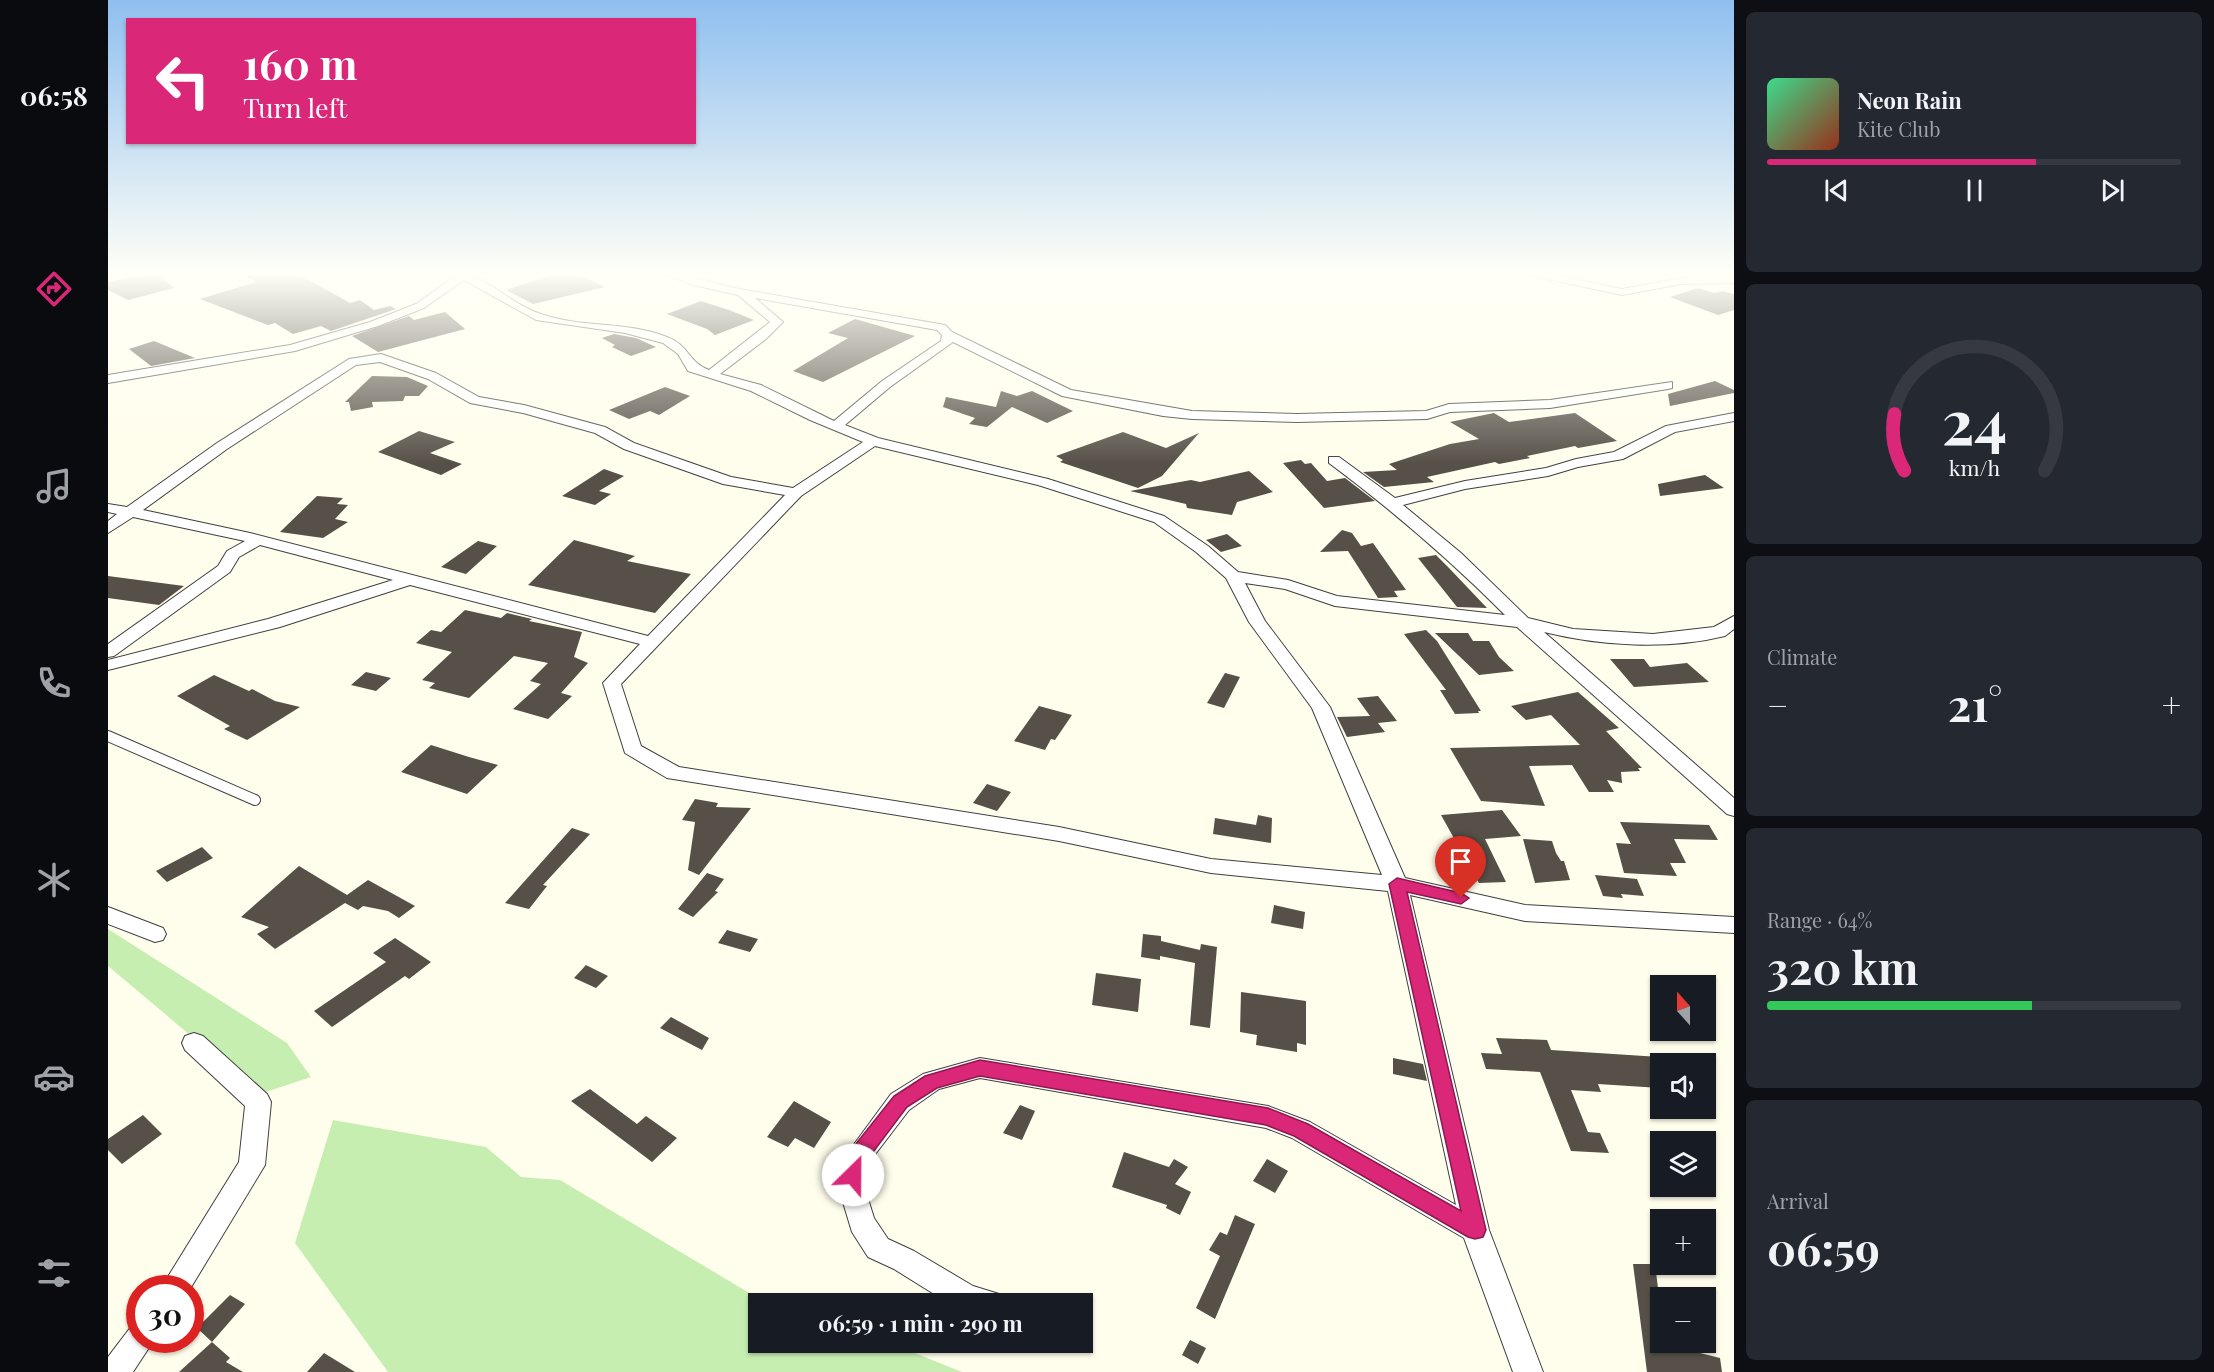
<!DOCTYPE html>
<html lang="en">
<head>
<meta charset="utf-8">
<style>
	:root { --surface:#171b24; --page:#242831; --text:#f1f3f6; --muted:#9ea1a6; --line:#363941; --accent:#db2777 }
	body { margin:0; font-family:"Playfair Display",serif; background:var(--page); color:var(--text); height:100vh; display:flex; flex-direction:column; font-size:22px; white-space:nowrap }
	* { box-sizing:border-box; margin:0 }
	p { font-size:20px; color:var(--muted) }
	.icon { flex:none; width:33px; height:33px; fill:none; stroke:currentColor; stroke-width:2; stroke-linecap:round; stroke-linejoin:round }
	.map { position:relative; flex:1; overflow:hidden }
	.drawer { display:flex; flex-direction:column; gap:12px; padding:12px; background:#0d0f14; width:480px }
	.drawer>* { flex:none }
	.guide { position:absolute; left:18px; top:18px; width:570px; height:126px; border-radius:0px; box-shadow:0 2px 4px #0004; background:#db2777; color:#fff; overflow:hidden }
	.needle { width:39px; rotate:339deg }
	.controls { position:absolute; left:1542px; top:975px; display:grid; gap:12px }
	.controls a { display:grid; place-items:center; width:66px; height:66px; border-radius:0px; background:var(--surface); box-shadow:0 2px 4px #0004; font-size:30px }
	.speed { position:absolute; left:18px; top:1275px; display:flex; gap:12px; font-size:30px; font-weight:700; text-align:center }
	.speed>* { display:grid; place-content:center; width:78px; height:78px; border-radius:50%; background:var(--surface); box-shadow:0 2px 4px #0004; line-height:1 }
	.speed .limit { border:9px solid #d22; background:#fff; color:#111 }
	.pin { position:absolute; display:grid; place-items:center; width:51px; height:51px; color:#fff; margin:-62px -26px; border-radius:50% 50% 50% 0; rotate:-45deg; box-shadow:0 0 6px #0007 }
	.pin .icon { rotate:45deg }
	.me { position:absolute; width:66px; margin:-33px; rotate:23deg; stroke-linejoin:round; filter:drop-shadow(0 0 4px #0008) }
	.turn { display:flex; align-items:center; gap:21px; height:126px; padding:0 18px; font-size:27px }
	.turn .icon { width:78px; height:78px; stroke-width:2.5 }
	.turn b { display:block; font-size:42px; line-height:51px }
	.big { font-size:45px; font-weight:700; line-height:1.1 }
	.drawer .tile { flex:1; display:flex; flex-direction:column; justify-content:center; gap:9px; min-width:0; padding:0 21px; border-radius:9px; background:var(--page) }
	.drawer .dial { align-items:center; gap:0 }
	.dial svg { height:156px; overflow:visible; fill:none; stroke:var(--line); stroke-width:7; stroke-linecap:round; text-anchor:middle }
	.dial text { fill:var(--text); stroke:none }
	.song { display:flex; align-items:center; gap:18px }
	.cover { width:72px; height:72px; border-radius:9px; background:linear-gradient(135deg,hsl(150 70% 55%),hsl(10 70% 35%)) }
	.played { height:6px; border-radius:3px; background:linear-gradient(90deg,var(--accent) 65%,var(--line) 65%) }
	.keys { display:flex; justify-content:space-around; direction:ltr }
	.heat { display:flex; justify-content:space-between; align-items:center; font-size:33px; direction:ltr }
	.charge { height:9px; border-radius:4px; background:linear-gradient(90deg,#34c759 64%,var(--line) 0) }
	.trip { position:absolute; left:640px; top:1293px; width:345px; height:60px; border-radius:0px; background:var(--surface); box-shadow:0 2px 4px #0004; font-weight:700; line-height:60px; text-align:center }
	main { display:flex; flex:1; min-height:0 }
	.tabs { display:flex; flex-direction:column; width:108px; justify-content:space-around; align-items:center; background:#090b0e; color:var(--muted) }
	.tabs .icon { width:42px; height:42px }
	.tabs .active { color:var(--accent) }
	.tabs b { font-size:27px; color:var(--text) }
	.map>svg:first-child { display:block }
	.green { fill:#c7eeb1 }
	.building { fill:#565048 }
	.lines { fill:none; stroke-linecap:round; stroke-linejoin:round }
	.service-casing { stroke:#3f3f3f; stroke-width:12 }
	.minor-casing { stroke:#3f3f3f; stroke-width:2 }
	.service { stroke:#fff; stroke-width:10 }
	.minor { fill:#fff; fill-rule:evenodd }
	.route { fill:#db2777; stroke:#8e194d; stroke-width:1.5 }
</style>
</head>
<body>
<main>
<nav class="tabs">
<b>06:58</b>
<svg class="icon active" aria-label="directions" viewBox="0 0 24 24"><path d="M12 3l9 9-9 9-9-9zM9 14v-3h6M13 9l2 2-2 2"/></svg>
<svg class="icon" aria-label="music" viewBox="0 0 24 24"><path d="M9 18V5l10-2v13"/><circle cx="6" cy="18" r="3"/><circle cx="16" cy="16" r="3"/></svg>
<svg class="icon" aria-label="phone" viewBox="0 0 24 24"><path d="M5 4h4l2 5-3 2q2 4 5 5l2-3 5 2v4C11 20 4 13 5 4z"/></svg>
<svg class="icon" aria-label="climate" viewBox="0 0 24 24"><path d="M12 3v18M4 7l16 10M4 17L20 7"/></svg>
<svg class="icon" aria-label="car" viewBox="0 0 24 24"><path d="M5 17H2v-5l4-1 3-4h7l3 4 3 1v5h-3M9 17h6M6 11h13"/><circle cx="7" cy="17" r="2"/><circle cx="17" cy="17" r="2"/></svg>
<svg class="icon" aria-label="filters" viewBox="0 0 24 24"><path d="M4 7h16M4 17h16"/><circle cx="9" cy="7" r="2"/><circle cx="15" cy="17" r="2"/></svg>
</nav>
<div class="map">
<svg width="1626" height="1372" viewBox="0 0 1626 1372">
	<rect width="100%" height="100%" fill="#fffeec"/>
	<path class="green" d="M0,929L179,1043L203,1077L152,1094L0,966Z
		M225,1120L378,1147L413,1177L452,1180L648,1297L666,1303L651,1304V1342L782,1343L854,1372H280L187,1243Z"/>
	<path class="building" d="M47,272L66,288L20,300L0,290V282Z
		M130,272H187L242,303L252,300L266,310L282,306L288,309L223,331L213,326L185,334L167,323L160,325L92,299L148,282Z
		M451,272H467L497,287L425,304L398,290Z
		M1590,288L1606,293L1614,291L1626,294V310L1610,315L1562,297Z
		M593,301L621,310L646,320L607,335L599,329L559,314Z
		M337,312L357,329L270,352L244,336L301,316L306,320Z
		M747,319L807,336L715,382L685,371L740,338L720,333Z
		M506,334L528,338L548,347L523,356L504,347L507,345L494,338Z
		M46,341L87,358L43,366L21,349Z
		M264,376L299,377L320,386L311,396H297L295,401L264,402L265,407L243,411L241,402H237Z
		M1607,381L1626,390V393L1562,406L1560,394Z
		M557,387L582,396L551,415L542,411L521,419L501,410Z
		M893,391L909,396L924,391L965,411L939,423L904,407L879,427L861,424L867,418L835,407L838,397L888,407Z
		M1386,413L1401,422L1467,413L1509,441L1470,448L1467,446L1419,456L1422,458L1391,464L1387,462L1319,477L1326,482L1276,487L1255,472L1289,470L1281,464L1342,444L1371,439L1342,422Z
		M311,431L347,442L322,453L354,464L333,475L270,452Z
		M1015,432L1058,448L1091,433L1054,476L1030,488L952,462L955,460L948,456Z
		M1193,460L1197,464L1203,463L1219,481L1237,478L1267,501L1216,508L1175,463Z
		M496,469L516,476L491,491L503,494L487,505L454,496Z
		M1141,471L1165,492L1129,502L1124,515L1079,508L1078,504L1022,491L1083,480L1092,482Z
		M1597,475L1616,488L1552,496L1550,484Z
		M209,496L235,498L229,504L240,505L227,519L240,522L215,538L172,532Z
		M1234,530L1244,533L1253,546L1265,543L1298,590L1286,591L1290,597L1270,598L1240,551L1212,552Z
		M1119,534L1134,546L1113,552L1098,540Z
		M466,540L527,556L519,561L583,574L547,613L420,585Z
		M370,541L389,546L358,574L333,567Z
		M1328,555L1341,568L1379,608L1349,607L1310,558Z
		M0,576L76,586L51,605L0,598Z
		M357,610L393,618L399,613L424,619L421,621L474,632L466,657L480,663L453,693L464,696L440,719L405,709L433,684L422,681L440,663L406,656L361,698L321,688L327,683L314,680L344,652L308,643L323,630L333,632Z
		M1318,630L1329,641L1373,711H1370L1371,713L1347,714L1332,690H1338L1296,634Z
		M1327,633H1360L1365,641H1381L1391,657L1406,671L1371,675Z
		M1502,659H1536L1542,667L1579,663L1601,682L1526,687Z
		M258,672L283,678L268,691L243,685Z
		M1117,673L1132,677L1116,708L1099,703Z
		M106,675L141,691L144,689L167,701L192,707L139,740L116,729L122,726L69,696Z
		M1470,692L1511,728L1498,731L1534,768H1530L1532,771L1513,772L1514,783L1499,780L1506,792H1481L1464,765L1421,766L1437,806L1373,801L1342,748L1472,745L1443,715L1418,720L1403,706Z
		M1270,696L1289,721L1270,723L1277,732L1239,737L1229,717L1262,716L1249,698Z
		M931,706L964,715L947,740L943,739L937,750L906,741Z
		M323,745L361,757L390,765L359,794L293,772Z
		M879,784L903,792L889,811L865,803Z
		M587,799L610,803L608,807L643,808L591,875L580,870L587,822L574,820Z
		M1394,810L1413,836L1377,839L1398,882L1371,883L1333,815Z
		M1150,815L1164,818L1163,843L1105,834L1107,818L1148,825Z
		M1512,822L1601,825L1610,840L1566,839L1578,863H1562L1569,876L1516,873L1508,843L1523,844Z
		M464,828L482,834L435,885L439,886L421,909L397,903Z
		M1415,839L1444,841L1448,853L1453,861H1456L1462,880L1427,883Z
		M94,847L105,858L59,882L48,871Z
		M191,866L239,895L260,880L307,906L291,918L280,911L255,906L250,910L237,903L167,949L149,934L161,927L133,917Z
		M599,873L616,879L607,891L610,892L585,917L570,909Z
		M1487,875L1529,879L1536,896L1513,894L1515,898L1495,896Z
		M1166,905L1197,912L1195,929L1163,923Z
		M619,930L650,939L642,952L610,943Z
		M1035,934L1053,936V941L1092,950L1093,944L1109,947L1102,1028L1082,1025L1087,963L1052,956V960L1033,957Z
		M287,938L323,962L301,979L297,976L224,1027L206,1011L278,962L265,953Z
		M478,965L500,976L488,988L466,978Z
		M988,973L1033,979L1030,1012L984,1005Z
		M1133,992L1198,1001V1045L1189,1043V1052L1148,1045L1149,1035L1132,1032Z
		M563,1017L601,1038L594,1050L552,1028Z
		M1388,1038L1439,1040L1443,1050L1552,1057V1088L1490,1084L1493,1092L1463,1090L1480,1132L1492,1133L1501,1153L1463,1151L1432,1072L1378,1069L1373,1053L1394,1054Z
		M1285,1058L1315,1064L1319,1081L1285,1074Z
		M482,1089L529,1124L538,1116L569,1138L544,1162L463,1101Z
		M686,1101L723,1122L706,1148L687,1138L680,1147L659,1137Z
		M912,1105L927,1111L914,1140L895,1133Z
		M35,1115L54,1134L14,1164L0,1150V1139Z
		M1016,1152L1061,1167L1066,1159L1080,1167L1067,1184L1083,1192L1072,1215L1058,1208L1059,1205L1004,1187Z
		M1159,1159L1180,1171L1167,1193L1145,1181Z
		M1127,1215L1147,1224L1107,1319L1088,1308L1112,1256L1101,1250L1112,1232L1119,1235Z
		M1525,1264H1547L1552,1304V1343L1612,1358L1614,1372H1539Z
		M122,1295L137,1304L104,1342L89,1328Z
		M1082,1340L1098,1348L1090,1364L1074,1355Z
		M104,1342L122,1358L118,1362L135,1372H71Z
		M216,1353L247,1372H199Z"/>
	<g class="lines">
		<defs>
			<path id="service" d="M0,736L147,800"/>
			<path id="minor" d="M353,272H365L363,275C388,286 409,307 436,315C476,328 519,321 559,337C581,345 580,362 601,370L662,322L630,295L585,285L552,272H566L626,288L837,325L844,332L963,390L1084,411L1189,414L1318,411L1341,404L1442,400L1564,382V388L1560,389L1442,408L1342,412L1319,419L1189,422L1084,419L1055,416L954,396L845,342L782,387L737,425L770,438L940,479L1056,516L1100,546L1130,572L1180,580L1229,596L1397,615C1342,560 1284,510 1221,463V457H1231L1287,498L1357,481L1438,468L1468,459L1506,452L1558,426L1626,413V421L1567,432L1515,459L1470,467L1440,476L1357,489L1295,505L1353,553L1420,618L1465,629L1545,634L1606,627L1626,616V629L1617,636C1560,650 1492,646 1436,632L1626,798V816L1619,814L1409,627L1227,606L1177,589L1137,583L1157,621L1222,707L1297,878L1417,905L1626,917V933L1417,921L1302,895L1381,1230L1435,1372H1405L1356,1238L1184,1138L1158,1128L872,1078L831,1089L801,1110L759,1165L757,1189L766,1218L780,1239L806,1251L865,1286L891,1294L895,1304H842L786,1269L760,1257L744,1232L731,1189L733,1162L783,1094L815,1074L872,1058L1160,1106L1202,1122L1348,1205L1280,891L1103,873L951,841L559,778L517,753L495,683L532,644L302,585L172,627L0,670V660L160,619L285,580L152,545L131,557L122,572L6,656L0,657V644L110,566L119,551L137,541L25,517L0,533V521L9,514L0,512V504L19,507L109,443L241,359L273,354L328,373L371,397L416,405L497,427L526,443L623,477L685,488L755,442L702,420L643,391L580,371L570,354L555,343L517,333L428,320L356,280L316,308L270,326L187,351L0,383V375L182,345L262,322L308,304ZM647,298L829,330L834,335L833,341L774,381L726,421L653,385L612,374L658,339L675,322ZM272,362L320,379L362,403L415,413L487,433L516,449L615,484L677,495L540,636L142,533L35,510L119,449L248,365ZM767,446L930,485L1046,522L1088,552L1118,578L1141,622L1204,708L1274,875L1103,859L951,827L571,767L533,746L513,684L693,496Z
				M1416,272H1434L1514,289L1574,278L1626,277V283L1574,284L1514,295L1421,275Z
				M0,907L55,928L58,934L55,940L47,942L0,924Z
				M86,1033L95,1036L159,1094L163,1102L157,1165L82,1289L53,1288L131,1162L137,1106L77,1050L74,1043L77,1036Z
				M32,1324V1340H46L25,1372H0V1357L22,1328Z"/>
		</defs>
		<use href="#service" class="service-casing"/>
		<use href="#minor" class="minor-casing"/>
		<use href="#service" class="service"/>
		<use href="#minor" class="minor"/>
	</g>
	<linearGradient id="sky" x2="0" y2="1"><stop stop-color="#8fbff0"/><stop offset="0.59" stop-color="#fffff6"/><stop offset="1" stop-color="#fffff6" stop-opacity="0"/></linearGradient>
	<rect width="1626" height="464" fill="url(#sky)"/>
	<path class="route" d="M1289,878L1353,893L1361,898L1353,904L1299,892L1378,1230L1375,1237L1367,1239L1360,1237L1186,1136L1158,1125L872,1076L829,1088L799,1107L756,1164L752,1182L745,1184L738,1182L735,1175L739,1155L786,1096L817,1076L872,1060L1160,1108L1200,1124L1353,1211L1281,884Z"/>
</svg>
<div class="controls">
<a><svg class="needle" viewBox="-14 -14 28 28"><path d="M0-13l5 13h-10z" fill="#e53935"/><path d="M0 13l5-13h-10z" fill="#9ea1a6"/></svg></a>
<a><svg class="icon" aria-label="sound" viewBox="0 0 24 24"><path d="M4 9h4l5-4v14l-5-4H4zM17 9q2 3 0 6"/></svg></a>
<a><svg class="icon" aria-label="layers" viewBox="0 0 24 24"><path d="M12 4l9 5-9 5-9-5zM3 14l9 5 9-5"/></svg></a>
<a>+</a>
<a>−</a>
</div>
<div class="speed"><div class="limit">30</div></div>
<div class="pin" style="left:1353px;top:898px;background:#d93025"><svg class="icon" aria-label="arrive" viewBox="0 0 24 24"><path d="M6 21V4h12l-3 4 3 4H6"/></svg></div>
<svg class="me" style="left:745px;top:1175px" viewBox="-20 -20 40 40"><circle r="19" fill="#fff"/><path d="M0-13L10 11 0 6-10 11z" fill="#db2777"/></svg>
<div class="trip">06:59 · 1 min · 290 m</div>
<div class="guide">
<div class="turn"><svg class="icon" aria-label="left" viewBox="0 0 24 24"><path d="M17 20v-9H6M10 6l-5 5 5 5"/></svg><div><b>160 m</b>Turn left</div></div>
</div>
</div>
<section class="drawer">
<div class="tile">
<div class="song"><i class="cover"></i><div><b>Neon Rain</b><p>Kite Club</p></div></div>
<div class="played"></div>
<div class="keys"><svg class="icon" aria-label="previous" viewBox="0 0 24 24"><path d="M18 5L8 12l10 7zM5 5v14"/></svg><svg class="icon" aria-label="pause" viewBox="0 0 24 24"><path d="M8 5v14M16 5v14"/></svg><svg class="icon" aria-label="next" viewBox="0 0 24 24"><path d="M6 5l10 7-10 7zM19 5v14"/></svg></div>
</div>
<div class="tile dial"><svg viewBox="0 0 100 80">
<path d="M14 69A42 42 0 1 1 86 69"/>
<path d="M14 69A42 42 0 0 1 9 40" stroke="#db2777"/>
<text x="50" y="56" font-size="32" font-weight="700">24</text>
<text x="50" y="72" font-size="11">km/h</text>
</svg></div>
<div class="tile"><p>Climate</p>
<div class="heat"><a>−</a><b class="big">21°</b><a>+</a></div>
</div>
<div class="tile"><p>Range · 64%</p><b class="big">320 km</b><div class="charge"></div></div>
<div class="tile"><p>Arrival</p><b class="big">06:59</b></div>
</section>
</main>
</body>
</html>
